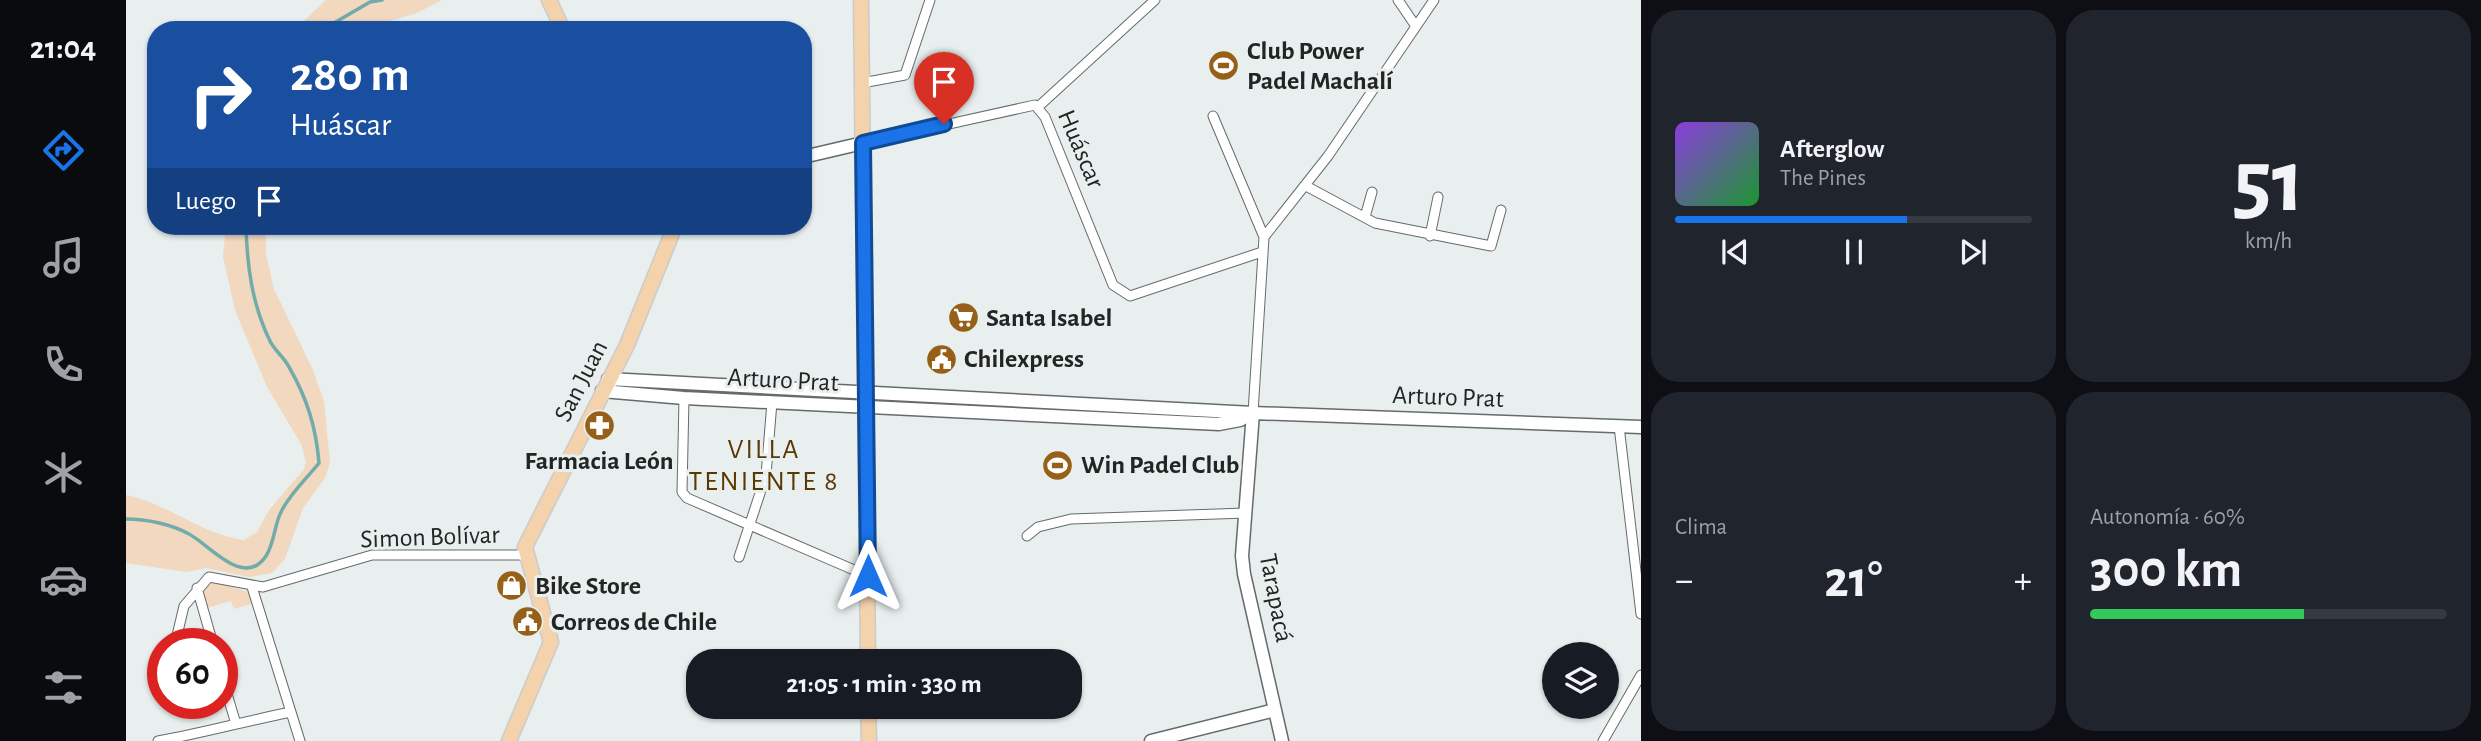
<!DOCTYPE html>
<html lang="es">
<head>
<meta charset="utf-8">
<style>
	:root { --surface:#171b24; --page:#20242c; --text:#f1f3f6; --muted:#9ea1a6; --line:#363941; --accent:#1a73e8 }
	body { margin:0; font-family:"Alegreya Sans",sans-serif; background:var(--page); color:var(--text); height:100vh; display:flex; flex-direction:column; font-size:26px; white-space:nowrap }
	* { box-sizing:border-box; margin:0 }
	p { font-size:23px; color:var(--muted) }
	.icon { flex:none; width:38px; height:38px; fill:none; stroke:currentColor; stroke-width:2; stroke-linecap:round; stroke-linejoin:round }
	.map { position:relative; flex:1; overflow:hidden }
	.side { display:flex; flex-direction:column; gap:10px; padding:10px; background:#0d0f14; width:840px }
	.side>* { flex:none }
	.top-card { position:absolute; left:21px; top:21px; width:665px; height:214px; border-radius:28px; box-shadow:0 2px 5px #0004; background:#1a4fa0; color:#fff; overflow:hidden }
	.fabs { position:absolute; left:1416px; top:642px; display:grid; gap:14px }
	.fabs a { display:grid; place-items:center; width:77px; height:77px; border-radius:50%; background:var(--surface); box-shadow:0 2px 5px #0004; font-size:35px }
	.speed { position:absolute; left:21px; top:628px; display:flex; gap:14px; font-size:35px; font-weight:700; text-align:center }
	.speed>* { display:grid; place-content:center; width:91px; height:91px; border-radius:50%; background:var(--surface); box-shadow:0 2px 5px #0004; line-height:1 }
	.speed .limit { border:10px solid #d22; background:#fff; color:#111 }
	.pin { position:absolute; display:grid; place-items:center; width:60px; height:60px; color:#fff; margin:-72px -30px; border-radius:50% 50% 50% 0; rotate:-45deg; box-shadow:0 0 7px #0007 }
	.pin .icon { rotate:45deg }
	.me { position:absolute; width:77px; margin:-38px; rotate:0deg; stroke-linejoin:round; filter:drop-shadow(0 0 5px #0008) }
	.turn { display:flex; align-items:center; gap:24px; height:147px; padding:0 28px; font-size:32px }
	.turn .icon { width:91px; height:91px; stroke-width:2.5 }
	.turn b { display:block; font-size:49px; line-height:60px }
	.then { display:flex; align-items:center; height:66px; padding:0 28px; background:#0003; gap:14px; font-size:26px }
	.big { font-size:52px; font-weight:700; line-height:1.1 }
	.side .tile { flex:1; display:flex; flex-direction:column; justify-content:center; gap:10px; min-width:0; padding:0 24px; border-radius:28px; background:var(--page) }
	.side .dial { align-items:center; gap:0 }
	.dial b { font-size:91px; line-height:1 }
	.song { display:flex; align-items:center; gap:21px }
	.cover { width:84px; height:84px; border-radius:10px; background:linear-gradient(135deg,hsl(270 70% 55%),hsl(130 70% 35%)) }
	.played { height:7px; border-radius:4px; background:linear-gradient(90deg,var(--accent) 65%,var(--line) 65%) }
	.keys { display:flex; justify-content:space-around; direction:ltr }
	.heat { display:flex; justify-content:space-between; align-items:center; font-size:38px; direction:ltr }
	.charge { height:10px; border-radius:5px; background:linear-gradient(90deg,#34c759 60%,var(--line) 0) }
	.side .tiles { flex:1; display:grid; gap:10px; grid-template-columns:repeat(2,1fr) }
	.trip { position:absolute; left:560px; top:649px; width:396px; height:70px; border-radius:28px; background:var(--surface); box-shadow:0 2px 5px #0004; font-weight:700; line-height:70px; text-align:center }
	main { display:flex; flex:1; min-height:0 }
	.dock { display:flex; flex-direction:column; width:126px; justify-content:space-around; align-items:center; background:#090b0e; color:var(--muted) }
	.dock .icon { width:49px; height:49px }
	.dock .selected { color:var(--accent) }
	.dock b { font-size:32px; color:var(--text) }
	.map>svg:first-child { display:block }
	.green { fill:#f1d8be }
	.lines { fill:none; stroke-linecap:round; stroke-linejoin:round }
	.stream { stroke:#71abaa; stroke-width:3.5 }
	.street-casing { stroke:#656b6b; stroke-width:11 }
	.secondary-casing { stroke:#656b6b; stroke-width:15 }
	.primary-casing { stroke:#cacbca; stroke-width:17 }
	.street { stroke:#fff; stroke-width:9 }
	.secondary { stroke:#fff; stroke-width:12 }
	.primary { stroke:#f4d2ac; stroke-width:14 }
	.route-casing { stroke:#114b97; stroke-width:18 }
	.route { stroke:#1a73e8; stroke-width:12 }
	.labels { text-anchor:middle; dominant-baseline:central; stroke-width:6; stroke-linejoin:round; paint-order:stroke }
	.poi-label { font-size:26px; font-weight:bold; fill:#222524; stroke:#e8efee; text-anchor:start }
	.street-label { font-size:26px; fill:#222524; stroke:#e8efee }
	.neighbourhood-label { font-size:28px; letter-spacing:2px; fill:#5b3702; stroke:#e8efee }
</style>
</head>
<body>
<main>
<nav class="dock">
<b>21:04</b>
<svg class="icon selected" aria-label="directions" viewBox="0 0 24 24"><path d="M12 3l9 9-9 9-9-9zM9 14v-3h6M13 9l2 2-2 2"/></svg>
<svg class="icon" aria-label="music" viewBox="0 0 24 24"><path d="M9 18V5l10-2v13"/><circle cx="6" cy="18" r="3"/><circle cx="16" cy="16" r="3"/></svg>
<svg class="icon" aria-label="phone" viewBox="0 0 24 24"><path d="M5 4h4l2 5-3 2q2 4 5 5l2-3 5 2v4C11 20 4 13 5 4z"/></svg>
<svg class="icon" aria-label="climate" viewBox="0 0 24 24"><path d="M12 3v18M4 7l16 10M4 17L20 7"/></svg>
<svg class="icon" aria-label="car" viewBox="0 0 24 24"><path d="M5 17H2v-5l4-1 3-4h7l3 4 3 1v5h-3M9 17h6M6 11h13"/><circle cx="7" cy="17" r="2"/><circle cx="17" cy="17" r="2"/></svg>
<svg class="icon" aria-label="filters" viewBox="0 0 24 24"><path d="M4 7h16M4 17h16"/><circle cx="9" cy="7" r="2"/><circle cx="15" cy="17" r="2"/></svg>
</nav>
<div class="map">
<svg width="1515" height="741" viewBox="0 0 1515 741">
	<rect width="100%" height="100%" fill="#e8efee"/>
	<path class="green" d="M200,0H316L291,13L235,30H168Z
		M100,226H140V255L148,289L187,370L198,401L204,463L199,478L177,508L159,559L146,573L123,577L80,568L61,572L0,563V495C43,504 74,534 118,540L131,532L143,510L178,469L180,462L175,444L141,387L109,310L97,257Z
		M89,582L123,592L128,603L108,609L105,601L81,608L77,589Z"/>
	<g class="lines">
		<path class="stream" d="M196,30L244,2L256,0
			M0,519C20,519 45,524 63,534C84,545 118,589 140,556C149,542 148,524 156,510C165,493 181,478 193,463C190,427 181,398 163,367C158,357 148,350 144,341C126,304 121,266 120,226"/>
		<defs>
			<path id="street" d="M1272,0L1289,25
				M736,83L779,75L804,0
				M912,107L1029,0
				M1087,116L1138,237
				M737,143L909,105L919,117L987,285L1004,296L1136,252
				M1180,186L1249,223L1365,246L1375,210
				M1239,217L1246,192
				M1304,236L1312,197
				M558,398L556,492L561,498L742,576
				M1127,413L1138,237L1202,156L1308,0
				M1493,426L1515,614
				M901,536L912,527L945,519L1120,513
				M613,557L640,475L646,402
				M126,587L174,741
				M71,588L87,644
				M49,644L58,606L83,577L137,587L246,555H399
				M96,677L110,724
				M32,741C77,733 120,721 165,712
				M1477,741L1515,675"/>
			<path id="secondary" d="M677,157L737,143
				M482,379L1127,413L1515,427
				M476,391L558,398L1093,424L1114,420L1126,413
				M1127,413L1116,556L1118,574L1156,741
				M1025,741L1149,710"/>
			<path id="primary" d="M423,0L437,30
				M735,0L742,662
				M742,707L743,741
				M383,741L425,642L399,547L501,345L549,226"/>
		</defs>
		<use href="#street" class="street-casing"/>
		<use href="#secondary" class="secondary-casing"/>
		<use href="#primary" class="primary-casing"/>
		<use href="#street" class="street"/>
		<use href="#secondary" class="secondary"/>
		<use href="#primary" class="primary"/>
	</g>
	<g class="lines">
		<defs>
			<path id="route" d="M742,576L737,143L818,124"/>
		</defs>
		<use href="#route" class="route-casing"/>
		<use href="#route" class="route"/>
	</g>
	<defs>
		<symbol id="stadium-disc" viewBox="-11 -11 22 22"><circle r="9.5" fill="#966018" stroke="#e8efee"/><path d="M0-5a6.5 5 0 1 0 0 10a6.5 5 0 1 0 0-10ZM-3.5-1.8h7v3.6h-7Z" fill="#fff"/></symbol>
		<symbol id="supermarket-disc" viewBox="-11 -11 22 22"><circle r="9.5" fill="#966018" stroke="#e8efee"/><path d="M-6-5.5h2.5l.6 2H6L4.5 2H-2.5L-4.4-4H-6ZM-1.5 3.2a1.3 1.3 0 1 0 .1 0ZM3 3.2a1.3 1.3 0 1 0 .1 0Z" fill="#fff"/></symbol>
		<symbol id="civic-disc" viewBox="-11 -11 22 22"><circle r="9.5" fill="#966018" stroke="#e8efee"/><path d="M-.6-6.5H3V-4.5H.6V-3L4-1V1h2V6H-6V1h2V-1L-.6-3ZM-1.2 2.5V6h2.4V2.5Z" fill="#fff"/></symbol>
		<symbol id="pharmacy-disc" viewBox="-11 -11 22 22"><circle r="9.5" fill="#966018" stroke="#e8efee"/><path d="M-2-6h4v4h4v4h-4v4h-4v-4h-4v-4h4Z" fill="#fff"/></symbol>
		<symbol id="shop-disc" viewBox="-11 -11 22 22"><circle r="9.5" fill="#966018" stroke="#e8efee"/><path d="M-5-2.5h2.3a2.7 3.5 0 0 1 5.4 0H5L5.5 6h-11ZM-1.5-2.5h3a1.5 2.3 0 0 0-3 0Z" fill="#fff"/></symbol>
	</defs>
	<g fill-rule="evenodd">
		<use href="#stadium-disc" x="1080" y="48" width="35" height="35"/>
		<use href="#supermarket-disc" x="820" y="300" width="35" height="35"/>
		<use href="#civic-disc" x="798" y="342" width="35" height="35"/>
		<use href="#pharmacy-disc" x="456" y="408" width="35" height="35"/>
		<use href="#stadium-disc" x="914" y="448" width="35" height="35"/>
		<use href="#shop-disc" x="368" y="568" width="35" height="35"/>
		<use href="#civic-disc" x="384" y="604" width="35" height="35"/>
	</g>
	<g class="labels">
		<g class="poi-label">
			<text x="1121" y="51">Club Power<tspan x="1121" dy="30">Padel Machalí</tspan></text>
			<text x="860" y="318">Santa Isabel</text>
			<text x="838" y="359">Chilexpress</text>
			<text x="473" y="461" text-anchor="middle">Farmacia León</text>
			<text x="955" y="465">Win Padel Club</text>
			<text x="409" y="586">Bike Store</text>
			<text x="425" y="622">Correos de Chile</text>
		</g>
		<g class="street-label">
			<text transform="translate(955 149) rotate(67)">Huáscar</text>
			<text transform="translate(657 380) rotate(3)">Arturo Prat</text>
			<text transform="translate(455 381) rotate(-63)">San Juan</text>
			<text transform="translate(1322 397) rotate(2)">Arturo Prat</text>
			<text transform="translate(304 537) rotate(-2)">Simon Bolívar</text>
			<text transform="translate(1150 598) rotate(79)">Tarapacá</text>
		</g>
		<g class="neighbourhood-label">
			<text x="638" y="450">VILLA<tspan x="638" dy="32">TENIENTE 8</tspan></text>
		</g>
	</g>
</svg>
<div class="fabs">
<a><svg class="icon" aria-label="layers" viewBox="0 0 24 24"><path d="M12 4l9 5-9 5-9-5zM3 14l9 5 9-5"/></svg></a>
</div>
<div class="speed"><div class="limit">60</div></div>
<div class="pin" style="left:818px;top:124px;background:#d93025"><svg class="icon" aria-label="arrive" viewBox="0 0 24 24"><path d="M6 21V4h12l-3 4 3 4H6"/></svg></div>
<svg class="me" style="left:742px;top:576px" viewBox="-20 -20 40 40"><path d="M0-17L14 15 0 8-14 15z" fill="#1a73e8" stroke="#fff" stroke-width="4"/></svg>
<div class="trip">21:05 · 1 min · 330 m</div>
<div class="top-card">
<div class="turn"><svg class="icon" aria-label="right" viewBox="0 0 24 24"><path d="M7 20v-9h11M14 6l5 5-5 5"/></svg><div><b>280 m</b>Huáscar</div></div>
<div class="then">Luego<svg class="icon" aria-label="arrive" viewBox="0 0 24 24"><path d="M6 21V4h12l-3 4 3 4H6"/></svg></div>
</div>
</div>
<section class="side">
<div class="tiles">
<div class="tile">
<div class="song"><i class="cover"></i><div><b>Afterglow</b><p>The Pines</p></div></div>
<div class="played"></div>
<div class="keys"><svg class="icon" aria-label="previous" viewBox="0 0 24 24"><path d="M18 5L8 12l10 7zM5 5v14"/></svg><svg class="icon" aria-label="pause" viewBox="0 0 24 24"><path d="M8 5v14M16 5v14"/></svg><svg class="icon" aria-label="next" viewBox="0 0 24 24"><path d="M6 5l10 7-10 7zM19 5v14"/></svg></div>
</div>
<div class="tile dial"><b>51</b><p>km/h</p></div>
<div class="tile"><p>Clima</p>
<div class="heat"><a>−</a><b class="big">21°</b><a>+</a></div>
</div>
<div class="tile"><p>Autonomía · 60%</p><b class="big">300 km</b><div class="charge"></div></div>
</div>
</section>
</main>
</body>
</html>
